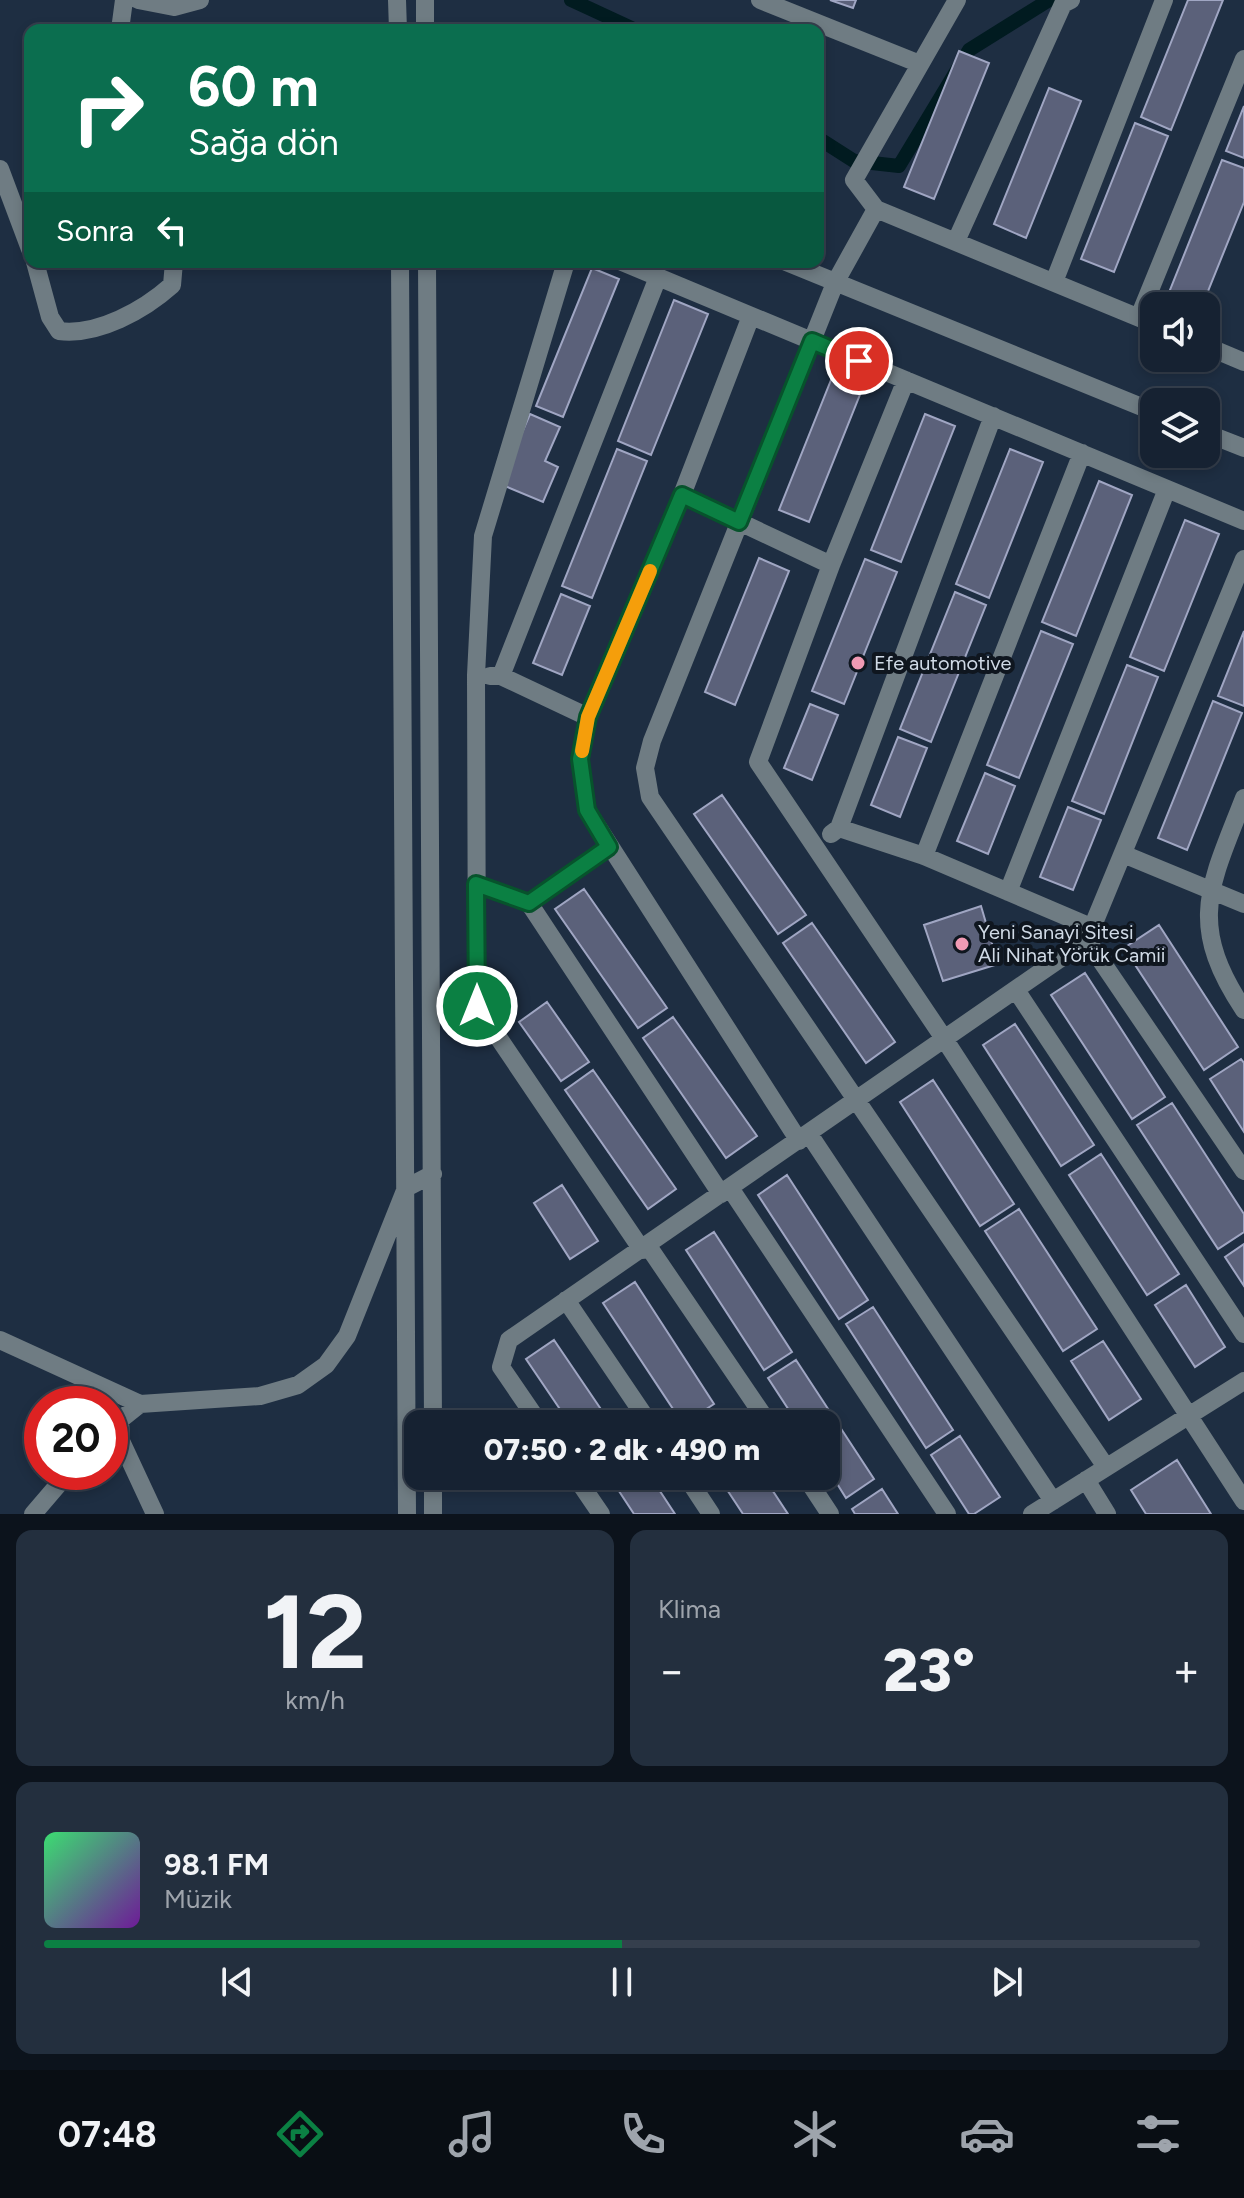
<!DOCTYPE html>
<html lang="tr">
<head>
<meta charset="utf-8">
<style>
	:root { --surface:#162232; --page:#232f3e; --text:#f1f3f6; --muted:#9ea4ac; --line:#353f4d; --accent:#0b8043 }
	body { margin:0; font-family:Figtree,sans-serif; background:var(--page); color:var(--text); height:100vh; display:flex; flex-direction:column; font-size:30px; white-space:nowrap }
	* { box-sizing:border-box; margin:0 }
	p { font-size:26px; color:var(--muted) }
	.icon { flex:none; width:44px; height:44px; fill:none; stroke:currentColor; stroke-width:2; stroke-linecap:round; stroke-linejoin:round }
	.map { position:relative; height:1514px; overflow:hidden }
	.sheet { display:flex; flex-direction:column; gap:16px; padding:16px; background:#0c131c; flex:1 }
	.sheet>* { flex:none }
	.banner { position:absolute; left:24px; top:24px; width:800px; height:244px; border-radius:16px; box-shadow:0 4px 12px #0003,0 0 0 2px var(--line); background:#0b6e4f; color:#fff; overflow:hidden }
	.controls { position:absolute; left:1140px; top:292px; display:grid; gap:16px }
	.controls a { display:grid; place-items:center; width:80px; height:80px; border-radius:16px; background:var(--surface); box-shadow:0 4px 12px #0003,0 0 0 2px var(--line); font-size:40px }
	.speed { position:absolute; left:24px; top:1386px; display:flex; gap:16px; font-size:40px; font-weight:700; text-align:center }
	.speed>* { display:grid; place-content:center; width:104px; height:104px; border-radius:50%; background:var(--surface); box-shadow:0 4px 12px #0003,0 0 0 2px var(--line); line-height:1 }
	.speed .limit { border:12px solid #d22; background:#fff; color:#111 }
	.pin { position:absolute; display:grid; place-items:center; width:68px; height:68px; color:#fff; margin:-34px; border:4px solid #fff; border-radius:50%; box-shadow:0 2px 8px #0007 }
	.me { position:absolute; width:88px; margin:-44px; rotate:0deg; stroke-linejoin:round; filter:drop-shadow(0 0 6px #0008) }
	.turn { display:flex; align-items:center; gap:28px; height:168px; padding:0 32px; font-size:36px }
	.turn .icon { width:104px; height:104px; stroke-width:2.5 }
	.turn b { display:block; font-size:56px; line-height:68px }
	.then { display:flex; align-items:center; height:76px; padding:0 32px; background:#0003; gap:16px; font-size:30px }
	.big { font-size:60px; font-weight:800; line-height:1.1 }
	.sheet .card { flex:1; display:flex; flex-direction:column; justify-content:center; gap:12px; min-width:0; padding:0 28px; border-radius:16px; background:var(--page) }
	.sheet .dial { align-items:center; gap:0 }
	.dial b { font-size:104px; line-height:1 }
	.song { display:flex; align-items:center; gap:24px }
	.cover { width:96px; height:96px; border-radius:12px; background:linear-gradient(135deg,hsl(140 70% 55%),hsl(280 70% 35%)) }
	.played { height:8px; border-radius:4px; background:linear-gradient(90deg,var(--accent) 50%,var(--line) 50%) }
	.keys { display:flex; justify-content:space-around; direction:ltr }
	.heat { display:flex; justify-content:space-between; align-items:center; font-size:44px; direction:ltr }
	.sheet .tiles { flex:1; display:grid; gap:16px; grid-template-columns:1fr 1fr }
	.card:last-child { grid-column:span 2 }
	.trip { position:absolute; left:404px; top:1410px; width:436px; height:80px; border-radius:16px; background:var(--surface); box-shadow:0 4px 12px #0003,0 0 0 2px var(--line); font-weight:800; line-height:80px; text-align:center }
	.tab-bar { display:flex; height:128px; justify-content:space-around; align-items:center; background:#090e14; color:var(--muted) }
	.tab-bar .icon { width:56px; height:56px }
	.tab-bar .current { color:var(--accent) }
	.tab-bar b { font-size:36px; color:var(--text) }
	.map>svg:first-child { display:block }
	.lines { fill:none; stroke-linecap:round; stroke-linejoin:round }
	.canal { stroke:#011b20; stroke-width:14 }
	.building { fill:#5b617a; stroke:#a0a6c3; stroke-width:2 }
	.minor { stroke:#6f7c83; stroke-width:18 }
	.route-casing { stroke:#07532c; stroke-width:20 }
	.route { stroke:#0b8043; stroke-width:14 }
	.slow { stroke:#f59e0b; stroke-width:14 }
	.poi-dot { fill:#f19ab4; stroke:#0f161f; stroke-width:3 }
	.labels { text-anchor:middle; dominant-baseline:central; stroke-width:8; stroke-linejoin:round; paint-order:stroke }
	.poi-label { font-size:20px; fill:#d0dae6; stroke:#0f161f; text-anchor:start }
</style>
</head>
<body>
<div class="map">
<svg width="1244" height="1514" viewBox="0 0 1244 1514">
	<rect width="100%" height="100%" fill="#1e2e42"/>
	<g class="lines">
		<path class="canal" d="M571,0L636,30
			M818,138L854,161L899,166L969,50L1049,0"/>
	</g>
	<path class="building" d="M830,0H856L853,8Z
		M1188,0H1223L1171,130L1141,117Z
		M959,51L989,63L934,199L904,187Z
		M1049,88L1081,101L1026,238L994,224Z
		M1244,106V158L1226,151Z
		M1135,123L1168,136L1114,272L1081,259Z
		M1222,160L1244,168V202L1202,306H1195L1168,295Z
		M592,268L619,279L563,417L536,406Z
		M674,300L708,314L651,455L618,441Z
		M833,375L863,387L809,522L779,510Z
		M530,414L560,427L545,461L558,467L543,502L500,484Z
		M925,414L955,426L901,562L871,550Z
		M617,449L647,461L592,598L562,586Z
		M1010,449L1043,462L989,598L956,584Z
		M1099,481L1132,495L1076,636L1042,622Z
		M1185,520L1219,534L1164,671L1130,657Z
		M759,558L789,571L735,705L705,692Z
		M865,559L897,572L844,704L812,691Z
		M955,592L986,605L931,742L900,729Z
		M561,594L590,606L562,675L533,663Z
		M1041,631L1073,644L1019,778L987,765Z
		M1244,631V706L1218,696Z
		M1127,665L1158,677L1104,814L1072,801Z
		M1213,701L1242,713L1187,850L1158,838Z
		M810,704L838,715L812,780L784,768Z
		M898,737L927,748L900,817L871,805Z
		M985,773L1015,786L988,854L957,841Z
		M722,795L806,915L778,934L694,814Z
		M1068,807L1101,820L1073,890L1040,877Z
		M584,889L667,1008L638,1028L555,909Z
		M981,906L998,964L943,981L924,925Z
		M812,923L895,1042L866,1063L783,943Z
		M1159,925L1238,1047L1204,1070L1124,948Z
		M1085,973L1165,1097L1132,1119L1051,995Z
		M547,1002L589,1062L561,1081L519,1022Z
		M673,1017L757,1136L726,1158L643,1038Z
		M1015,1024L1094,1145L1061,1166L983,1045Z
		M1241,1059L1244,1063V1132L1210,1079Z
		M593,1070L676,1189L648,1209L565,1090Z
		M933,1080L1014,1204L980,1226L900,1102Z
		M1172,1103L1244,1214V1232L1218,1249L1137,1125Z
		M1101,1154L1179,1274L1147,1295L1069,1175Z
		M787,1175L868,1300L839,1319L758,1195Z
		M562,1185L598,1241L570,1259L534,1203Z
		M1019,1209L1097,1329L1063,1351L985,1231Z
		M714,1232L792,1352L764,1370L686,1250Z
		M1244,1244V1286L1225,1257Z
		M635,1282L714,1404L683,1424L603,1303Z
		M1186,1285L1225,1347L1195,1367L1155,1305Z
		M873,1307L953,1430L926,1448L846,1324Z
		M554,1340L611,1424H570L526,1359Z
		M1103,1341L1141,1399L1109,1420L1071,1361Z
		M796,1360L874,1479L846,1498L826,1466V1424H798L768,1378Z
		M721,1411L730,1424H702Z
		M960,1436L1000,1497L974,1514H969L931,1455Z
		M1177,1460L1211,1514H1146L1131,1490Z
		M629,1476H650L675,1514H634L615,1485Z
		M718,1476H763L788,1514H743Z
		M882,1489L898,1514H855L852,1509Z"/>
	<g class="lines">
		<path class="minor" d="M138,0L174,7L200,0
			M397,0L398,30
			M425,0V30
			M760,0L920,64
			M957,0L854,180L876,209L1154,324
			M120,30L124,0
			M0,169L30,249
			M876,209L835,283L652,741L645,768L650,797L1106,1467
			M957,239L1063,4L1071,0
			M35,262L50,317L59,331C98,336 144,310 172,285L174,262
			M400,262L407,1514
			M427,262L433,1424
			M566,262L483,536L476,675L477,1006L642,1250
			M622,262L1244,521
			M786,262L1154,412
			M1054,282L1164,0
			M751,316L682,495L588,717L580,759L587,810L799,1141
			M1139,317L1244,59
			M1206,346L1244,362
			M906,380L831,565L758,762L945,1040L1244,1501
			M1206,433L1244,448
			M682,495L831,565
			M490,676H501L588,717
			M501,676L658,277
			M1244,798C1210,886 1186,923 1244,1010
			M839,828L993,416
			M831,834L839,828L924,856L1091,927
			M1123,854L1244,904
			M924,856L1082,453
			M476,884L529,903L721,1194
			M1008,892L1167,489
			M529,903L609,847
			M1087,940L1244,1171
			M1016,990L1244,1334
			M809,1134L1053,1501
			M730,1188L947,1514
			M648,1246L769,1424
			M566,1300L650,1424
			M0,1340L140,1404L260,1396L298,1385L326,1365L347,1336L406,1188L433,1174
			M140,1404L120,1420L121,1441L155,1514
			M540,1424L501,1367L509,1340L1087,940L1244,559
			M575,1476L601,1514
			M686,1476L711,1514
			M805,1476L830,1514
			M1086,1480L1107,1514
			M33,1514L69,1472
			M433,1514V1476
			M1032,1514L1244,1381"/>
	</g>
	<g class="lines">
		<defs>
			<path id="route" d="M477,1006L476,884L529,903L609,847L587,810L580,759L588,717L682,495L739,522L812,341L859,361"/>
		</defs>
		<use href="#route" class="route-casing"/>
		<use href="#route" class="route"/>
		<path class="slow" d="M582,751L588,717L650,571"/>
	</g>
	<g class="poi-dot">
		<circle cx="858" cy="663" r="8"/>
		<circle cx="962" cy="944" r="8"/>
	</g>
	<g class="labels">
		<g class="poi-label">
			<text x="874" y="663">Efe automotive</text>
			<text x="978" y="932">Yeni Sanayi Sitesi<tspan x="978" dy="23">Ali Nihat Yörük Camii</tspan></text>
		</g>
	</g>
</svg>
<div class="controls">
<a><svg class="icon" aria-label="sound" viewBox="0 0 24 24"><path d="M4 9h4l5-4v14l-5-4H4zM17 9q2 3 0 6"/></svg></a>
<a><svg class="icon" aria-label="layers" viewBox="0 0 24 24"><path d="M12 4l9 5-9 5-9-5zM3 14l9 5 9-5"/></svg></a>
</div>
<div class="speed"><div class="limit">20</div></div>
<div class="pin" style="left:859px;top:361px;background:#d93025"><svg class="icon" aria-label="arrive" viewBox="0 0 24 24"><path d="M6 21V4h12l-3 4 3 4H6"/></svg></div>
<svg class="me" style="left:477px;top:1006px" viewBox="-20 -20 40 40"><circle r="17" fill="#0b8043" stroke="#fff" stroke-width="3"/><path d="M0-11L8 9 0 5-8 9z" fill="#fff"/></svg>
<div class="trip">07:50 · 2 dk · 490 m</div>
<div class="banner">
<div class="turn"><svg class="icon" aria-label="right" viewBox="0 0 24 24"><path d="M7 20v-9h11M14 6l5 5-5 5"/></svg><div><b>60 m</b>Sağa dön</div></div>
<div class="then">Sonra<svg class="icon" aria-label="left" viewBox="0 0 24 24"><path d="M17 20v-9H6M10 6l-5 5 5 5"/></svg></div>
</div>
</div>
<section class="sheet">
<div class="tiles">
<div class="card dial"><b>12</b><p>km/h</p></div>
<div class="card"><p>Klima</p>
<div class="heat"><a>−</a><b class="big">23°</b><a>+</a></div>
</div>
<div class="card">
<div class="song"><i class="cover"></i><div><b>98.1 FM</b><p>Müzik</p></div></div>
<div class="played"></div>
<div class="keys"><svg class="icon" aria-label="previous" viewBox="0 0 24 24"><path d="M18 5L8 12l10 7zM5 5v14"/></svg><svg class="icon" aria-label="pause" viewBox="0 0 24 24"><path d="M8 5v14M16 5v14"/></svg><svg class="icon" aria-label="next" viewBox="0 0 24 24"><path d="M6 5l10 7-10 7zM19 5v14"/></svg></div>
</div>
</div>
</section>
<nav class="tab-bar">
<b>07:48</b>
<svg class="icon current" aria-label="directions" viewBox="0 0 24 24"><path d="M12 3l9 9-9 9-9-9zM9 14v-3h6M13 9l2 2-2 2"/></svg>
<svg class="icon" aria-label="music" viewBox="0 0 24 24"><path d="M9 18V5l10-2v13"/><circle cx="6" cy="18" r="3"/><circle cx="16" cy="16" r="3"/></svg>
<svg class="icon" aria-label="phone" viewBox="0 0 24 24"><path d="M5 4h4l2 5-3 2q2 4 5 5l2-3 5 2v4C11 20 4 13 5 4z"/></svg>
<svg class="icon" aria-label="climate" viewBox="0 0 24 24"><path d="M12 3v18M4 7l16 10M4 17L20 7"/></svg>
<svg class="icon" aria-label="car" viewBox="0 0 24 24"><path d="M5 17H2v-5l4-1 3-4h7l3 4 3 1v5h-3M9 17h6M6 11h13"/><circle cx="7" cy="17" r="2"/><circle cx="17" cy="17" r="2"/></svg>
<svg class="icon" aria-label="filters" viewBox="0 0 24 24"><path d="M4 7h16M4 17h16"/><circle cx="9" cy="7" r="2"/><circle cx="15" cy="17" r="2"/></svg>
</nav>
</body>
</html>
